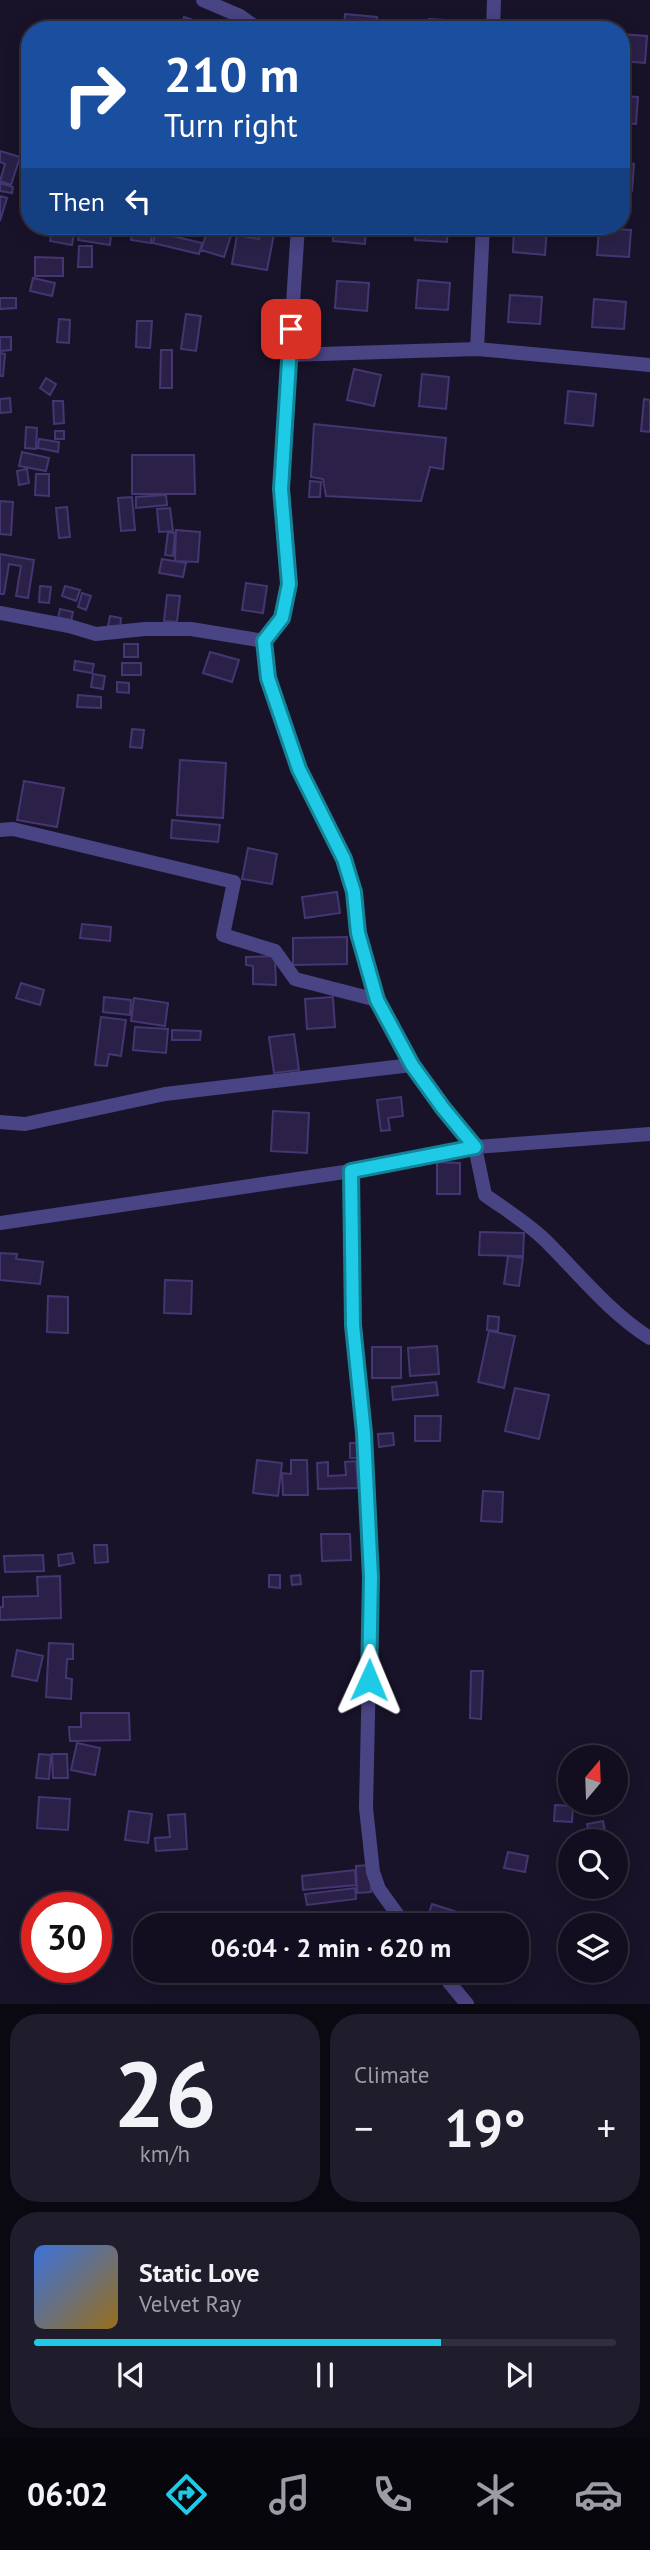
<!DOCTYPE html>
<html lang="en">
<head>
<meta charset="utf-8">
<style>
	:root { --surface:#120e1f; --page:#1f1c2c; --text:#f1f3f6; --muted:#9c9ca4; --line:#312e3d; --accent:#1fcae7 }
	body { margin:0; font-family:"PT Sans",sans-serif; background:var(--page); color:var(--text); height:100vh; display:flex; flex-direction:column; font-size:26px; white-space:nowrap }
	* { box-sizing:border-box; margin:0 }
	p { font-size:23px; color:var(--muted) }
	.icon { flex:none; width:38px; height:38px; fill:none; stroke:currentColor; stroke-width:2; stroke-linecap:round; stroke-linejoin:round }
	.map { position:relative; height:2004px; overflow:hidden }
	.panel { display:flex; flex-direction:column; gap:10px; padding:10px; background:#0a0811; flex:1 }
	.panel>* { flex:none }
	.top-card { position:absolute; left:21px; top:21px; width:609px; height:214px; border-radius:28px; box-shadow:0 4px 18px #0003,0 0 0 2px var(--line); background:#1a4fa0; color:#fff; overflow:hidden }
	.needle { width:46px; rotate:19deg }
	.controls { position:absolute; left:558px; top:1745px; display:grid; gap:14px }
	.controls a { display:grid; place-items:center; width:70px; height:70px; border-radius:50%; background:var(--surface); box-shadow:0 4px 18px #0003,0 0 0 2px var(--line); font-size:35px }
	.speed { position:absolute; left:21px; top:1892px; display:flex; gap:14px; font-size:35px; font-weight:700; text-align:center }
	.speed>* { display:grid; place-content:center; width:91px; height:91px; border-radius:50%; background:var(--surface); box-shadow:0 4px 18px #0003,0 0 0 2px var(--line); line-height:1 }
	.speed .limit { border:10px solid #d22; background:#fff; color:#111 }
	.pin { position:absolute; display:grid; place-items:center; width:60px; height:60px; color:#fff; margin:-30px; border-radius:14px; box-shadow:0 4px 10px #0006 }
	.me { position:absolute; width:77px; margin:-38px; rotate:1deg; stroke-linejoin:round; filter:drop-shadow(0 0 5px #0008) }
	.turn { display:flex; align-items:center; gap:24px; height:147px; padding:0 28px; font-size:32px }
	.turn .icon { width:91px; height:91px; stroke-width:2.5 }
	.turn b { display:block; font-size:49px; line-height:60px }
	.then { display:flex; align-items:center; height:66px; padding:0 28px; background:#0003; gap:14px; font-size:26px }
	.big { font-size:52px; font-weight:700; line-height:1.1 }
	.panel .tile { flex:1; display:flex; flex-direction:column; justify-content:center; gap:10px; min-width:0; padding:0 24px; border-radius:28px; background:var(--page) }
	.panel .dial { align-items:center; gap:0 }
	.dial b { font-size:91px; line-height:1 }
	.song { display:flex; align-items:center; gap:21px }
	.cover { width:84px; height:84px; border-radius:10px; background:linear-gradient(135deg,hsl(220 70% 55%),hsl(40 70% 35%)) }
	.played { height:7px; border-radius:4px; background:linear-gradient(90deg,var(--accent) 70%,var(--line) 70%) }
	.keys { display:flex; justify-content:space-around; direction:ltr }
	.heat { display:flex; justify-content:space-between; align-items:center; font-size:38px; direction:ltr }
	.panel .tiles { flex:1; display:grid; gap:10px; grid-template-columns:1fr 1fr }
	.tile:last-child { grid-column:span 2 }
	.trip { position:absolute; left:133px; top:1913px; width:396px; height:70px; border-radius:28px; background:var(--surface); box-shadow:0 4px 18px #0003,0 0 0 2px var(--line); font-weight:700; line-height:70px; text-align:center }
	.dock { display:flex; height:112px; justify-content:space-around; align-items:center; background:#07060c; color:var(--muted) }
	.dock .icon { width:49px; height:49px }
	.dock .selected { color:var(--accent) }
	.dock b { font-size:32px; color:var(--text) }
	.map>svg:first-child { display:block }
	.building { fill:#2b2148; stroke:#443671; stroke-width:2 }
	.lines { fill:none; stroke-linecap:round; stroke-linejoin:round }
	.street { stroke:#494483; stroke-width:14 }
	.route-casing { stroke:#148396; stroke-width:18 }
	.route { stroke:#1fcae7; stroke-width:12 }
</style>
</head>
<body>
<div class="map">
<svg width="650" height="2004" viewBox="0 0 650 2004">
	<rect width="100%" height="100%" fill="#181329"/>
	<path class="building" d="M345,14L377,17V30H344Z
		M184,17L225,30L180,29Z
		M429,19L461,21V30H428Z
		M621,34L647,36L645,63L621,61Z
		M621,96L638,97L636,124L621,123Z
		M0,151L20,157L11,185L0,181L5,164L0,162Z
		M621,163L634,164L632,191L621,190Z
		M0,183L13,187L12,193L0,191Z
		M0,196L7,198L0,221Z
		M133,226H153L151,243L131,240Z
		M209,226H221L233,230L224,257L201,250Z
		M233,226H259L256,235Z
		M334,226H366L365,244L333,241Z
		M416,226H448L447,242L415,240Z
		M514,226L547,227L545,255L513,252Z
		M261,227L275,229L267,270L232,264L237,235L259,239Z
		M599,228L631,230L629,257L597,255Z
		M52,229L74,234L72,245L50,241Z
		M80,230L111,235L110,245L78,240Z
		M156,232L202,243L199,254L153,243Z
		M79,246H92V267H78Z
		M35,257L63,258V276H35Z
		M33,278L55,283L52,296L30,291Z
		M418,280L450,283L448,310L416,308Z
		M337,281L369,283L367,311L335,308Z
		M510,295L542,297L540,324L508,322Z
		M0,298H16V308L0,309Z
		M594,299L626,302L624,329L592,327Z
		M186,314L201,316L196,351L181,349Z
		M59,319L70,320L69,343L57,342Z
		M137,321H152L150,348L136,347Z
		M0,337H11V350L0,351Z
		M161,350H172V388H160Z
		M0,353L5,354L3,376H0Z
		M354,369L381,375L374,406L347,400Z
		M422,374L449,377L446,409L419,406Z
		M46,378L56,384L50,395L40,388Z
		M568,391L596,394L593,426L565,423Z
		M10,398L11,412L0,413V399Z
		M644,399L650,400V432L641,431Z
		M53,401H63L64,423L54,424Z
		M314,424L446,438L443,469L430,467L421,501L326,496L323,479L311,477Z
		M26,427L37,428L36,449L25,448Z
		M55,431H64V439H55Z
		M39,439L59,442L58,452L38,448Z
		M22,452L49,458L46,471L19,466Z
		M132,455H194L195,494H132Z
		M27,469L29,483L19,485L17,471Z
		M36,474H49V496L35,495Z
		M310,481L321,482L320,497H309Z
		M166,495L167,505L136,508V497Z
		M132,497L135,530L121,531L118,498Z
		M0,501L13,502L11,535L0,534Z
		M67,507L70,537L59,538L56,508Z
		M170,508L173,531L159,532L157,509Z
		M176,530L200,532L198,562L175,561Z
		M168,532L175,533L173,556L165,555Z
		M0,554L34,560L28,598L16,596L21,566L9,564L4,594H0Z
		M162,559L186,563L183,577L159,573Z
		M246,583L267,586L263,613L242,610Z
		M40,586L51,587L49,603L39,602Z
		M65,586L80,590L76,601L62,596Z
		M82,593L91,596L86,610L78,607Z
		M167,595L180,596L177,622L164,621Z
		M60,609L73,612L71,621L58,618Z
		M110,616L121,618L120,628L108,626Z
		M124,644H138V657H124Z
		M210,652L239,660L232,682L203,673Z
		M75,661L94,664L92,673L74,670Z
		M122,663H141V675H122Z
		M93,674L105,676L103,689L91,687Z
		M117,682L129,683V693L117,692Z
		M78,695L101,697V708L77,707Z
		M132,729L144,730L142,748L130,747Z
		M180,760L226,763L223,818L177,815Z
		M24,781L64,788L57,827L17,820Z
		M172,820L220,825L218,842L171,838Z
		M248,848L277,854L272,884L242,879Z
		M337,892L340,913L305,918L302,897Z
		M82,924L111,927L110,941L80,938Z
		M347,937V964L293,965V938Z
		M275,956L276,985L253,984V966L246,965V957Z
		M21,983L44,990L40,1005L16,998Z
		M104,997L131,1000L130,1015L103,1012Z
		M333,997L335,1027L307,1029L305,999Z
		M134,998L168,1003L165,1026L131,1021Z
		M101,1017L126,1020L121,1056L109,1054L107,1066L95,1065Z
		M135,1027L168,1029L166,1053L133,1050Z
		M172,1030L201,1031L200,1040H172Z
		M294,1034L299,1070L274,1073L269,1037Z
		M401,1097L403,1116L388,1118L390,1130L381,1131L377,1100Z
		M273,1111L309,1113L307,1153L271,1151Z
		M437,1162L460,1163V1194H437Z
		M480,1232L524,1233L523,1256L479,1255Z
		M0,1253L17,1254L16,1259L43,1262L40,1284L0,1280Z
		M508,1256L523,1258L519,1286L504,1284Z
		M165,1280L192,1281L191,1314L164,1313Z
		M48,1296L68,1297V1333L47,1332Z
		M488,1316L499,1317L498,1331L487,1330Z
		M489,1331L515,1336L504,1388L478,1382Z
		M437,1346L439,1374L410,1376L408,1348Z
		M372,1347H401V1378H372Z
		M436,1382L438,1395L393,1400L392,1387Z
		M515,1388L549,1395L539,1439L505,1431Z
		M415,1416H441L440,1441H415Z
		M393,1433L394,1445L379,1447L378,1434Z
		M350,1443H357L358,1458H350Z
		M257,1460L282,1463L278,1496L253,1493Z
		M291,1460H307L308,1495H283L282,1473L291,1474Z
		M356,1461L358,1488L318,1489L317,1463L328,1462V1476L346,1475L345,1462Z
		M483,1491L503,1492L502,1522L481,1521Z
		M321,1534H350L351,1560L322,1561Z
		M94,1545H107L108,1562L95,1563Z
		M72,1553L74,1563L59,1566L58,1555Z
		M43,1555L44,1571L5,1572L4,1556Z
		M269,1575H280V1588L269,1587Z
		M300,1575L301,1584L292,1585L291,1576Z
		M60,1576L61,1618L0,1620V1607H3V1597L38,1596L37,1577Z
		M49,1643L73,1644V1659H67L66,1678L72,1679L71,1699L46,1697Z
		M17,1650L43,1656L37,1681L12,1676Z
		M471,1671H483L481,1719L470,1718Z
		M81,1713H129L130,1740L70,1741L69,1727H81Z
		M77,1743L100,1748L95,1775L71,1770Z
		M39,1754L51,1755L49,1779L36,1778Z
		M52,1754H67L68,1778H53Z
		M39,1797L70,1799L68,1830L37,1828Z
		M555,1805L573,1806L572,1822L554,1821Z
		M129,1811L152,1814L148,1843L125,1840Z
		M185,1814L187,1849L156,1851L155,1838L170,1837L168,1815Z
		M603,1821L607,1841H590L587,1824Z
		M508,1852L528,1856L525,1872L504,1868Z
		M370,1865L371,1892L357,1893L356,1866Z
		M355,1870L356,1885L303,1890L302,1876Z
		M355,1888L356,1899L307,1905L305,1894Z
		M432,1904L460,1913L457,1925H425Z"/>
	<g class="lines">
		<path class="street" d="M203,0L240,16L260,30
			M493,30L494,0
			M298,226L281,489L289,584L282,618L264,641L268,678L299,769L344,859L354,893L358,933L377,1000L412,1065L443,1108L475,1147L485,1195C506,1210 528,1223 546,1241C579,1274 610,1313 650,1338
			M477,349L483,226
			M289,355L477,349L650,365
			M0,613L69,626L96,634L145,629H191L264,641
			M0,830L13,829L234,882L223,935L275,951L295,979L377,1000
			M0,1122L25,1124L165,1094L412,1065
			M351,1171L353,1325L368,1481L371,1577L366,1808L373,1872L379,1889L405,1925
			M0,1223L351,1171L475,1147L650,1134
			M439,1970L467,2004"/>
	</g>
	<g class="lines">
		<defs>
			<path id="route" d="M291,329L281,489L289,584L282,618L264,641L268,678L299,769L344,859L354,892L358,933L377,1000L412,1065L443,1108L475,1147L351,1171L353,1325L364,1433L371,1577L369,1680"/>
		</defs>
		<use href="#route" class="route-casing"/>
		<use href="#route" class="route"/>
	</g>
</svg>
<div class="controls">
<a><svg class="needle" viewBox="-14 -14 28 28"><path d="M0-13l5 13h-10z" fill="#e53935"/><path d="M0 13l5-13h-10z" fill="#9c9ca4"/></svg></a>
<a><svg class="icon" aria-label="search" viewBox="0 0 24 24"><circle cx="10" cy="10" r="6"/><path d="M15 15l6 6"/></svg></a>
<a><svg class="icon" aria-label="layers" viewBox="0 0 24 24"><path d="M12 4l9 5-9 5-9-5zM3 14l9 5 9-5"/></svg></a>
</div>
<div class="speed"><div class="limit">30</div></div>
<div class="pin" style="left:291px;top:329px;background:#d93025"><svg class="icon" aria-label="arrive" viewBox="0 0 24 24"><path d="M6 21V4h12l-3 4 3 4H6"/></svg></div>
<svg class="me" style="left:369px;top:1680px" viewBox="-20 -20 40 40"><path d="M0-17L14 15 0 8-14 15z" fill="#1fcae7" stroke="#fff" stroke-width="4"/></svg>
<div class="trip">06:04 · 2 min · 620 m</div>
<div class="top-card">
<div class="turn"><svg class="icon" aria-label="right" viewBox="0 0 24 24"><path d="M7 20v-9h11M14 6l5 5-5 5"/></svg><div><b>210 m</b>Turn right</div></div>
<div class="then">Then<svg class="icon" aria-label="left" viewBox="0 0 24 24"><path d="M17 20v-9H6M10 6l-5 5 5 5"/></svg></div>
</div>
</div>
<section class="panel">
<div class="tiles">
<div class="tile dial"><b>26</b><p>km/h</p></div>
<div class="tile"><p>Climate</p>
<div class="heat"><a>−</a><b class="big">19°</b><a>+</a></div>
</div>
<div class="tile">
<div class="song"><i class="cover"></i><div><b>Static Love</b><p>Velvet Ray</p></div></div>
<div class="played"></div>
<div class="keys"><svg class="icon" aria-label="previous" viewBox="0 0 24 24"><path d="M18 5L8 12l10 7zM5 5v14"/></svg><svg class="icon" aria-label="pause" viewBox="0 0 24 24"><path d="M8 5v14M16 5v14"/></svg><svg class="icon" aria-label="next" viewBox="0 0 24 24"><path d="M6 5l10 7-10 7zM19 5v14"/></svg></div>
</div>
</div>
</section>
<nav class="dock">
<b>06:02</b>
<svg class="icon selected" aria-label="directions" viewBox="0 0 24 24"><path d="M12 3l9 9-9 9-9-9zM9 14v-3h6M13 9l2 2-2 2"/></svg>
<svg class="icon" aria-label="music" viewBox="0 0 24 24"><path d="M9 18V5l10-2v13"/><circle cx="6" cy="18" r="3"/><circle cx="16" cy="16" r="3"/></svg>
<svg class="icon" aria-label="phone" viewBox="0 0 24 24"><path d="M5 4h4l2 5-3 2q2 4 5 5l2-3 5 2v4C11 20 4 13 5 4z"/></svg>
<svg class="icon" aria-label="climate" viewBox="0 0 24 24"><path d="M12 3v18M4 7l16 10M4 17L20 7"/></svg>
<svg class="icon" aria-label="car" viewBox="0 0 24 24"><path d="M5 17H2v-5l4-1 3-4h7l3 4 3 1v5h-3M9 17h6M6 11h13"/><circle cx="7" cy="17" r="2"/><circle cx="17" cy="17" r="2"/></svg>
</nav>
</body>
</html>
